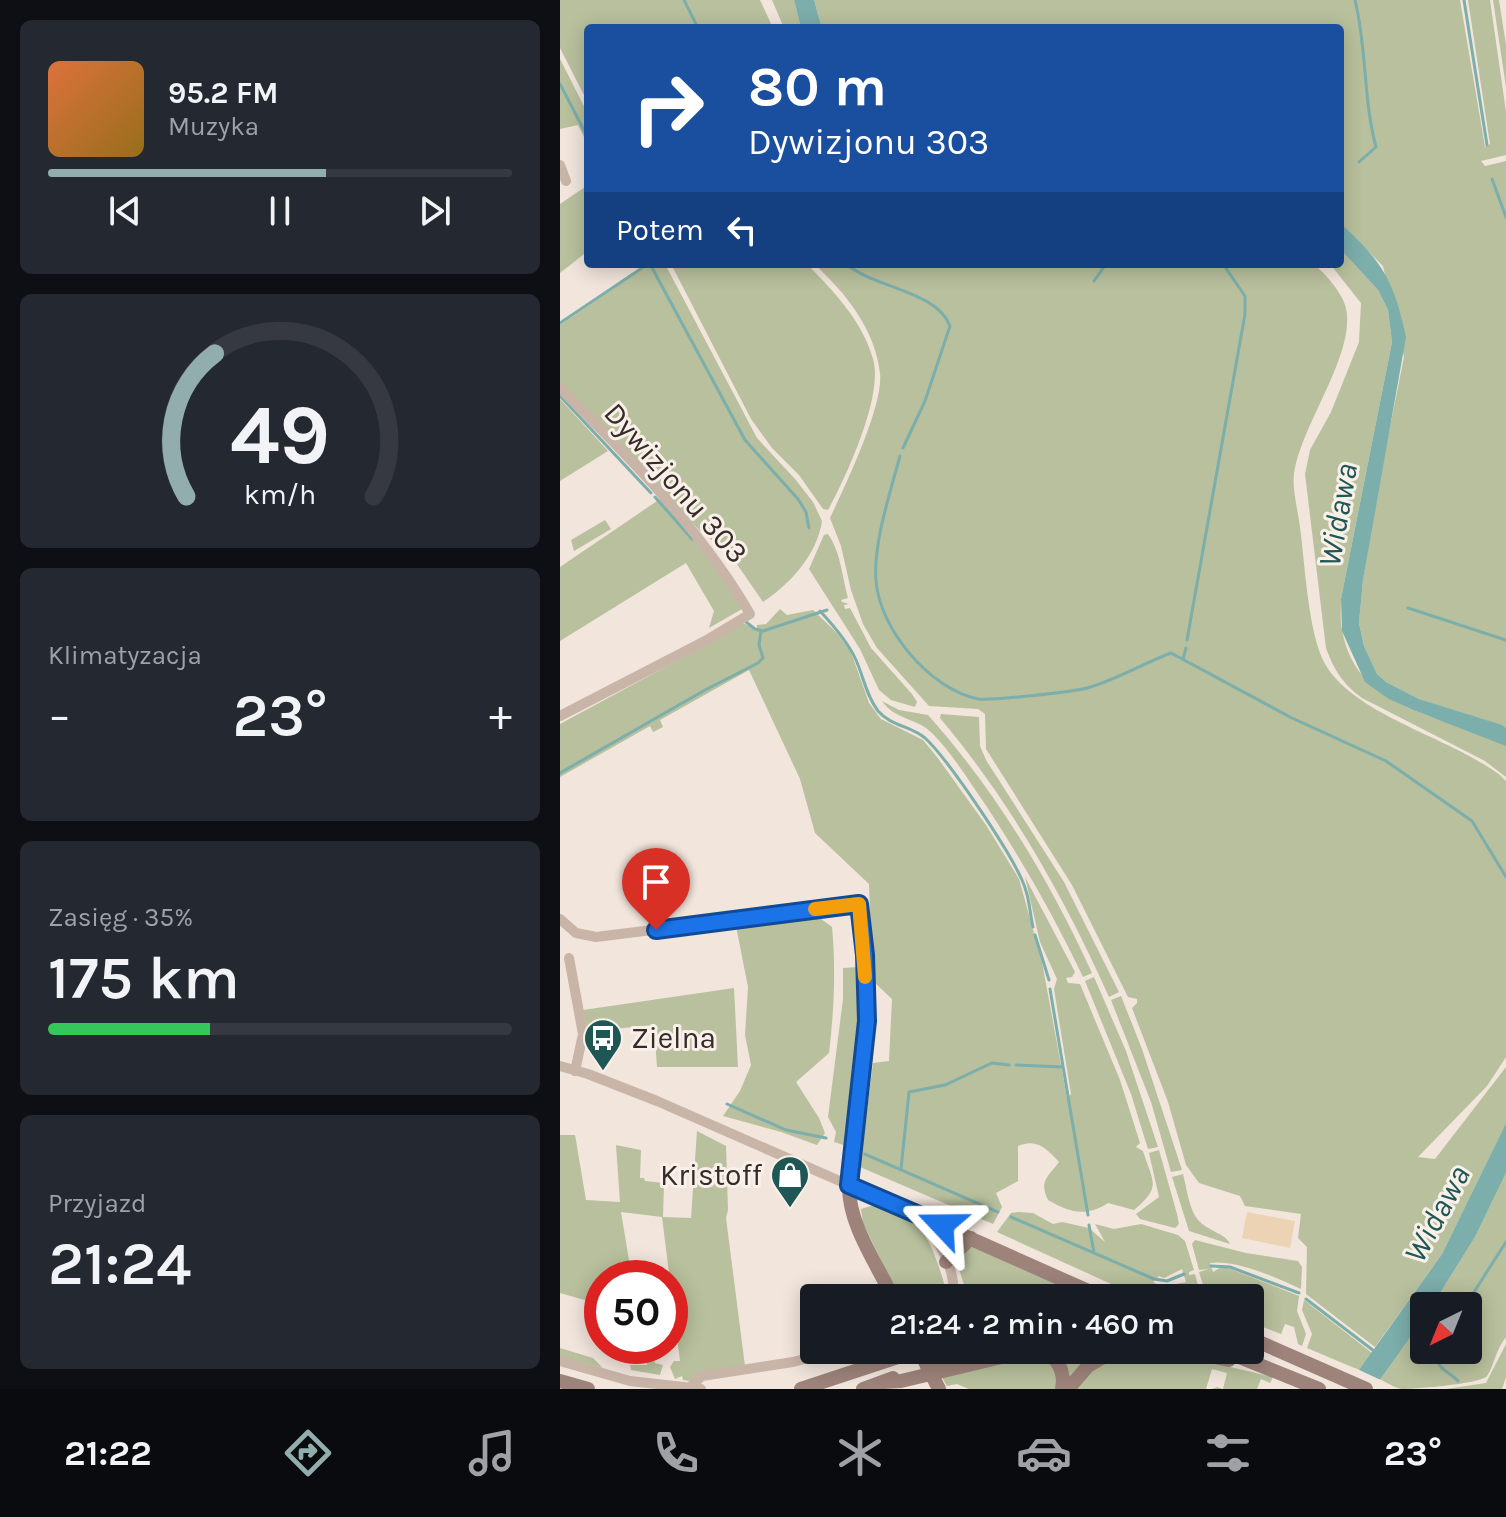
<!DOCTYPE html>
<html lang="pl">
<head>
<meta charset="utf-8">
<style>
	:root { --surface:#171b24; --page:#242831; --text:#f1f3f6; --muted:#9ea1a6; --line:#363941; --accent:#92adae }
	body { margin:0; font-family:Karla,sans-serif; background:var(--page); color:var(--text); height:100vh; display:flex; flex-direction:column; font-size:30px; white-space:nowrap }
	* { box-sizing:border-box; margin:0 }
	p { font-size:26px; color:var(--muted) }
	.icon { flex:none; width:44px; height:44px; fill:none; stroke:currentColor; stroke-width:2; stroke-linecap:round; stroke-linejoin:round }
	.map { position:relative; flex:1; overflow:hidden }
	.drawer { display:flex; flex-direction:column; gap:20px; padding:20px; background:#0d0f14; width:560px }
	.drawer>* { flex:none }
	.hud { position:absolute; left:24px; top:24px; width:760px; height:244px; border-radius:8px; box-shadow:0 4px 20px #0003; background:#1a4fa0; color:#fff; overflow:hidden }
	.needle { width:52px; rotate:223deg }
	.controls { position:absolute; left:850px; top:1292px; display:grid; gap:16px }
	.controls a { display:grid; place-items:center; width:72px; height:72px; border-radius:8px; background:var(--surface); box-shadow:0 4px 20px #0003; font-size:40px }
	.speed { position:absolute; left:24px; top:1260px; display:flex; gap:16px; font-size:40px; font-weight:700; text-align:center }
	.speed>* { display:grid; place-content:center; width:104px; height:104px; border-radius:50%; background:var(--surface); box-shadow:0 4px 20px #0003; line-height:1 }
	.speed .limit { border:12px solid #d22; background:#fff; color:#111 }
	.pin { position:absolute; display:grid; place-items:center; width:68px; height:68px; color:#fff; margin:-82px -34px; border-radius:50% 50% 50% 0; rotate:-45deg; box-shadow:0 0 8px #0007 }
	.pin .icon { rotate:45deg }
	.me { position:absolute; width:88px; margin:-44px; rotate:293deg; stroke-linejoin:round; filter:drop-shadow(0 0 6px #0008) }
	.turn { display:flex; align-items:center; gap:28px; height:168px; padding:0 32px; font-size:36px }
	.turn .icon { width:104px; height:104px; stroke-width:2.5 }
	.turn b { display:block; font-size:56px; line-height:68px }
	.then { display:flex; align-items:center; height:76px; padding:0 32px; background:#0003; gap:16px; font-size:30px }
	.big { font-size:60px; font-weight:600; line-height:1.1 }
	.drawer .widget { flex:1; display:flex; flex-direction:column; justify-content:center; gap:12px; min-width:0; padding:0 28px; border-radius:12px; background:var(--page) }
	.drawer .dial { align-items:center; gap:0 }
	.dial svg { height:208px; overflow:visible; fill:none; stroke:var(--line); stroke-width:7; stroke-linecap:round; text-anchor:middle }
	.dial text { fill:var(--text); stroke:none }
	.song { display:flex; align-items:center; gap:24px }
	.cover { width:96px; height:96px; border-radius:12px; background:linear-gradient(135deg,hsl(20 70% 55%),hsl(40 70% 35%)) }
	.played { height:8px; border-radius:4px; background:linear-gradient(90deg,var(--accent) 60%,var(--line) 60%) }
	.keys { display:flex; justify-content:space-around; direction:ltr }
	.heat { display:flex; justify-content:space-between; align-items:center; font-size:44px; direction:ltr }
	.charge { height:12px; border-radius:6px; background:linear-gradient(90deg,#34c759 35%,var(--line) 0) }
	.trip { position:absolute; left:240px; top:1284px; width:464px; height:80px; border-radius:8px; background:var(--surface); box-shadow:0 4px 20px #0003; font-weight:600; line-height:80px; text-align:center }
	.tab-bar { display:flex; height:128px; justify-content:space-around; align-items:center; background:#090b0e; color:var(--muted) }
	.tab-bar .icon { width:56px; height:56px }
	.tab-bar .active { color:var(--accent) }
	.tab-bar b { font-size:36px; color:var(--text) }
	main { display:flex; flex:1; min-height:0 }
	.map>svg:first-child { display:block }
	.green { fill:#b8c09d; fill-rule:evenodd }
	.sand { fill:#ecd3b4 }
	.water { fill:#7caeab }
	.pier { fill:#f1e5dc }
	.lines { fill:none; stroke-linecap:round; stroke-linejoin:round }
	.stream { stroke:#7caeab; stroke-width:3 }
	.street { stroke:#c9b4a8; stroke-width:10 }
	.secondary { stroke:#9d837a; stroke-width:14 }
	.secondary-bridge { stroke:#9d837a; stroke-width:14 }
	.route-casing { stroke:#114b97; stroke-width:20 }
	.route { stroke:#1a73e8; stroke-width:14 }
	.slow { stroke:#f59e0b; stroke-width:14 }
	.labels { text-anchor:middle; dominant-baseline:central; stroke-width:6; stroke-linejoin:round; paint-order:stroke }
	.street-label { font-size:30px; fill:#362b28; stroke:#f9f0e9 }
	.poi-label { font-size:30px; fill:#362b28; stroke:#f9f0e9; text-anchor:start }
	.water-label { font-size:32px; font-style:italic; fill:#1f5755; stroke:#f9f0e9 }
</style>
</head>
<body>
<main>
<section class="drawer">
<div class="widget">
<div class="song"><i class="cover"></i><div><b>95.2 FM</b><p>Muzyka</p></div></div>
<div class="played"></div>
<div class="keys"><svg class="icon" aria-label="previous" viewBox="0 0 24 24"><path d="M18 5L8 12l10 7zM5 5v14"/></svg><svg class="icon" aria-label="pause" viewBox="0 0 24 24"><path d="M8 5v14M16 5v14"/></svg><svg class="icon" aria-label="next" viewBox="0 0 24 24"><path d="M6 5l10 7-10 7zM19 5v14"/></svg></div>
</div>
<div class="widget dial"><svg viewBox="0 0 100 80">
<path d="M14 69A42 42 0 1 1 86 69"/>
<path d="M14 69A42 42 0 0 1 25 14" stroke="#92adae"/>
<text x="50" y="56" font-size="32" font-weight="700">49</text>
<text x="50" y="72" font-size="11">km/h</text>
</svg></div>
<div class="widget"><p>Klimatyzacja</p>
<div class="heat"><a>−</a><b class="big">23°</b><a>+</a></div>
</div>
<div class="widget"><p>Zasięg · 35%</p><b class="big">175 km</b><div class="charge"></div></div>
<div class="widget"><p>Przyjazd</p><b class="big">21:24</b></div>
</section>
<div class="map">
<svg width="946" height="1389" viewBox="0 0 946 1389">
	<rect width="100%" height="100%" fill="#f1e5dc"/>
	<path class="green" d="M0,0H200L213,28H28V103L0,48Z
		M212,0H234L241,28H224Z
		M254,0H900L925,147L930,144L908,0H930L946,112V155L921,161L925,166L946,161V728L859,699L826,682L817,674L804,646L799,623L803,580L818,487L844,357L823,266L780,223V28H262Z
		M933,0H939L946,45V87Z
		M0,59L28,114V145L18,125L0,129Z
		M28,185V251L0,273V204Z
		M780,249L818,290L828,310L832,342L781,599C781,609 780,621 782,630C797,714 885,713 946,746V777L925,761L802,698C783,684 774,670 766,648L745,474L750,450L771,412L799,342L801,303L770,264H780Z
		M87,264H97L98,267L105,264L197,438L235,479L253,502L262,521C257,555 230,584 203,602L170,554L140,531L79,463L0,383V325L87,266Z
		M111,264H247C274,292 302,320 313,359C324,395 286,477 268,510L263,509L239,475L212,448L191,419Z
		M254,264H754C766,275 782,292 786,308C796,354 742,423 734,473C732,490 738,511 740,527C745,564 748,633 765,664C790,708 867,732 911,757C923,764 937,771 946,781V1057L927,1086L858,1157L875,1159L946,1067V1123L882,1254L815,1347L746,1294L747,1247L738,1238L741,1214L685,1206L680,1196L639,1183L626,1165L608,1102L572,1008L577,1003V999L568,997L512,885L426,749L425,714L418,709L369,706L317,648L303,624L291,590L281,546L270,518C285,486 324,405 320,373C315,329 285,292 254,264Z
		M0,399L48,451L0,481Z
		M100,499L143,547L182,609L149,628L154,611L126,563L0,641V567Z
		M45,520L51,529L14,551L11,540Z
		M268,534C281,553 282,576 288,598L281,600L282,602L289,604L284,605L285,609L290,608L311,648L352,694L357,702L355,707L331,700L319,690L300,649L249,569L264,535Z
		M220,609L227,615L253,610L277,633L291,652L309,703L321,719L363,740L377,757L426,825L459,879L482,962L507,1098L511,1094L494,989L497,979L480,942L465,877L515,972L512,977L506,978L508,983L520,984L560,1080L580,1143L576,1147L583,1151C593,1183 602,1186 574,1210L548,1203C526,1217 511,1213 488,1200C479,1181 487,1178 499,1162C487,1149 477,1138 458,1146V1181L436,1193L442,1207L433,1224L300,1167L313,1063L329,1061L332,999L312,980L309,884L255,833L240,779L189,670L100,720L103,727L93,732L90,726L0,777V724L148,644L181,622L197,630V625L206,624Z
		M322,701L339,710L368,715C436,791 490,881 532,973L523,977C495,918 463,862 427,807C410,783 393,754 372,733C357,718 335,720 322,701Z
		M381,714L419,717L420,746L426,760L504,882L559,992L549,997C505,898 450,801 380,718Z
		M257,916L272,927C276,970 274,1011 269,1053L236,1082L259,1118L265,1133L257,1145L221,1132L163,1116L180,1091L191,1065L185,1035L188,987L176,926Z
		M298,967V1047L287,1146L274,1142L276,1132L268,1117L283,999V968Z
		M534,977L566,1051L598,1147L588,1149L571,1094L525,981Z
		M174,988L178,1067H97L94,1025L53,1029V1034L29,1037L23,1010Z
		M561,996L582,1049L622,1170L611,1172L591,1102L551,1000Z
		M137,1131L166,1146L168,1210L166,1218L185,1366L129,1381L123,1380L122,1376L115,1379L110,1367L114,1361H120L102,1217L61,1212L72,1278H42V1305L0,1293V1135H15L26,1200L60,1202L56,1145L81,1150L80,1178H84L85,1181L104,1183L103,1217L131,1218Z
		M599,1150L617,1214L619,1224L615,1228L580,1219L576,1214L599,1197L589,1153Z
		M946,1173V1337C935,1351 934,1366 927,1376C920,1384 855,1389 842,1389C835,1388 826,1382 819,1379L864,1318V1350H908V1306H872L915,1237Z
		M623,1174C627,1189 629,1211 640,1222C649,1231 666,1234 670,1244L629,1231L612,1177Z
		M314,1205C354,1213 366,1229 379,1267C382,1277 386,1287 387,1298H339L303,1223L301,1209Z
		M458,1212L473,1213L493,1224L502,1222L529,1228L545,1242L535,1224L554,1229L581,1224L618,1235L625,1241L634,1270L629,1272V1275L635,1274L641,1298H595L562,1289L437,1232L451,1213ZM622,1269L626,1282L610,1285L609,1288L601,1287L593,1282L599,1276L604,1278Z
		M635,1240L686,1253L738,1261L742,1267L741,1289C718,1278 675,1259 650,1263L653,1272L661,1267L668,1268L739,1296L737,1311L746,1334L742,1346L738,1344L734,1327L725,1324L721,1334L690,1322V1298H647L639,1272L648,1269L639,1270L632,1244Z
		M414,1247L521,1295L408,1298L396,1259L407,1248Z
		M744,1300L812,1353L799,1370L747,1348L752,1334L742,1310Z
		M946,1344V1377L942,1389H886L926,1383Z
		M0,1348L33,1358L43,1368L0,1357Z
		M491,1350H541L527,1360L508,1381Z
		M569,1350L619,1355L713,1377L710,1383L701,1379L697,1389H652L657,1387L663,1389L667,1373L652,1369L646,1389H512L554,1352Z
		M477,1354L495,1365L496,1389H409L397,1384L387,1386L380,1374Z
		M94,1357L95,1363L103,1365L100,1375L71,1370L70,1365H87L86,1358Z"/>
	<path class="sand" d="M687,1212L735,1221L730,1248L682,1238Z"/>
	<path class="water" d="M234,0H254L262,28H241Z
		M780,223C823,262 834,281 846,337L803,580L799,623L804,646L817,674L826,682L859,699L942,725L946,728V746L853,710L829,699L805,682L782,631L781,599L832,342L828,310L818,290L780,249Z
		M946,1123V1173L915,1237L872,1306H864V1318L813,1389L799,1370L882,1254Z"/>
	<path class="pier" d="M795,1368L823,1381L818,1389H785Z"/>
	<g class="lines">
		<path class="stream" d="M124,0L138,28
			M795,0C807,48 803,99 816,147L799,162
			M904,0L927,145
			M0,84L28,138
			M932,179L946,217
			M90,264L185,440L238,499L246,512L249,528
			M286,264C315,288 377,291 390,326L365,401L343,448
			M534,281L546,264
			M0,323L88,264
			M0,396L91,493
			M340,456C330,493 313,544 316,581C320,630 370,689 418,699C430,701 512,692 527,688C554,681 584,663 611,653L732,718L826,761L912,821L946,877
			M95,497L132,539
			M848,608L946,640
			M260,611C274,626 288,642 296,660C304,678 306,695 318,711C331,726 351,726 365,738C388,759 459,863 466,891C470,903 470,915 473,927
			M186,622L195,629L203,631L267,610
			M627,640L685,314V296L663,264
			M623,659L626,648
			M0,773L145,690L198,663L203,658L199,645L201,631
			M475,935L489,980
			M490,989L528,1215
			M456,1065L503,1067
			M167,1104L226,1130L266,1138
			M305,1154L438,1212
			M341,1169L349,1092L385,1085L432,1063L449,1065
			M451,1217L594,1279L607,1281L624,1274
			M529,1225L534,1253
			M651,1266L670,1267L739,1293
			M746,1299L814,1351
			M905,1306L946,1242
			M879,1350C873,1369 888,1370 898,1381"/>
		<path class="street" d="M0,165L6,181
			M0,388C69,457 141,529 190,614L145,641L0,716
			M0,919L16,933L36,937L299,904L305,955L307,1021L289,1185
			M9,958L23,1034L15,1071
			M0,1066L28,1074L97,1101L355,1214C376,1232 397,1269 393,1298
			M0,1361L70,1381L141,1389
			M129,1388L142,1376L233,1362L277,1350"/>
		<path class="secondary" d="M289,1185C288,1224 317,1264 333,1298
			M355,1214L544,1298
			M386,1262L411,1238
			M690,1338L806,1389
			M479,1350C498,1356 505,1370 502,1389
			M621,1350L669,1360
			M662,1350L759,1389
			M367,1366L415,1350
			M0,1381L28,1389
			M324,1382L341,1381L471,1350
			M241,1389L359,1350
			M303,1389L333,1378
			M508,1389L528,1366L555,1350"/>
		<path class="secondary-bridge" d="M359,1350L379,1389"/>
	</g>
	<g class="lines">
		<defs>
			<path id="route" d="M96,930L299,904L305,955L307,1021L289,1185L382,1225"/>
		</defs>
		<use href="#route" class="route-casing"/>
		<use href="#route" class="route"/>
		<path class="slow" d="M255,909L299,904L305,977"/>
	</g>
	<defs>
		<symbol id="bus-pin" viewBox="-11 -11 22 30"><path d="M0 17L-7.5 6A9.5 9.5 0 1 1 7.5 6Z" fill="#1f5755" stroke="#f9f0e9"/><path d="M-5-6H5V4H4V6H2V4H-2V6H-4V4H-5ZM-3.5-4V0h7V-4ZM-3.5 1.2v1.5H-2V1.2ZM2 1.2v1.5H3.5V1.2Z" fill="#fff"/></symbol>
		<symbol id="shop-pin" viewBox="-11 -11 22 30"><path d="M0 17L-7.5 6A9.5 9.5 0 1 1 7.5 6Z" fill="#1f5755" stroke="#f9f0e9"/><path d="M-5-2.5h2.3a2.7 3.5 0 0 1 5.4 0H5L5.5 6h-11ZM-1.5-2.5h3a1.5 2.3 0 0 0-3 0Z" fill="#fff"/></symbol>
	</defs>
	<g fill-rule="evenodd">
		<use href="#bus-pin" x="21" y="1016" width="44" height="60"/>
		<use href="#shop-pin" x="208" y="1153" width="44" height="60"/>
	</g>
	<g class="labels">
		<g class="street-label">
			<text transform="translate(116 483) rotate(49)">Dywizjonu 303</text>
		</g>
		<g class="poi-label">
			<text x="71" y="1038">Zielna</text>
			<text x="202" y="1175" text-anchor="end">Kristoff</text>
		</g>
		<g class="water-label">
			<text transform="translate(778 515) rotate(-80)">Widawa</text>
			<text transform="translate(877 1214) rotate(-62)">Widawa</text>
		</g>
	</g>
</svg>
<div class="controls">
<a><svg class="needle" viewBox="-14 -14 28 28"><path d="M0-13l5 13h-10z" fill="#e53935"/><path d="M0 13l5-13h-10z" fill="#9ea1a6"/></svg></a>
</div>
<div class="speed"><div class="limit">50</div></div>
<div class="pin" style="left:96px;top:930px;background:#d93025"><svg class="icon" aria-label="arrive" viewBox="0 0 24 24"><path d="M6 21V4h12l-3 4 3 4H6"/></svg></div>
<svg class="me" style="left:382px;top:1225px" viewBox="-20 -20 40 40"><path d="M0-17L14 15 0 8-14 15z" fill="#1a73e8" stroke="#fff" stroke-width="4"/></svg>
<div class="trip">21:24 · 2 min · 460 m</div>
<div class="hud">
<div class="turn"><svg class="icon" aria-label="right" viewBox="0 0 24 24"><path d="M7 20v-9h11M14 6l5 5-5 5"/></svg><div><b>80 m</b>Dywizjonu 303</div></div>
<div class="then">Potem<svg class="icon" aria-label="left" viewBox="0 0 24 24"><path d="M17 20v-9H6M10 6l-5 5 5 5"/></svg></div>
</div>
</div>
</main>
<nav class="tab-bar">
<b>21:22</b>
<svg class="icon active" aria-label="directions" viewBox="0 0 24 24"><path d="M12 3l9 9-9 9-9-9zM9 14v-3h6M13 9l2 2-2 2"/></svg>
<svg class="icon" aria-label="music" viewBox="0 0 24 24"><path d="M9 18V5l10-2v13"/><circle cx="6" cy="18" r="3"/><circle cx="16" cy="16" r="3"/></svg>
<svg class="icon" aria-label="phone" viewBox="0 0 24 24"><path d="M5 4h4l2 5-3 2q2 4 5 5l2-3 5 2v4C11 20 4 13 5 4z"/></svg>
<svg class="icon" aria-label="climate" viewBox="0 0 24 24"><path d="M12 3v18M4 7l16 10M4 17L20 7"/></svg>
<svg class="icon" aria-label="car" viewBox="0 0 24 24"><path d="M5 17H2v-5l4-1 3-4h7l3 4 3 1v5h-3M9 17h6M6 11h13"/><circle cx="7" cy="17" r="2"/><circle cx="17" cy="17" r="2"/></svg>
<svg class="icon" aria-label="filters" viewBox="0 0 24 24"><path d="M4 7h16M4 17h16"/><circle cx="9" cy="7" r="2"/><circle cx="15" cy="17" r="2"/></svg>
<b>23°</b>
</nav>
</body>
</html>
